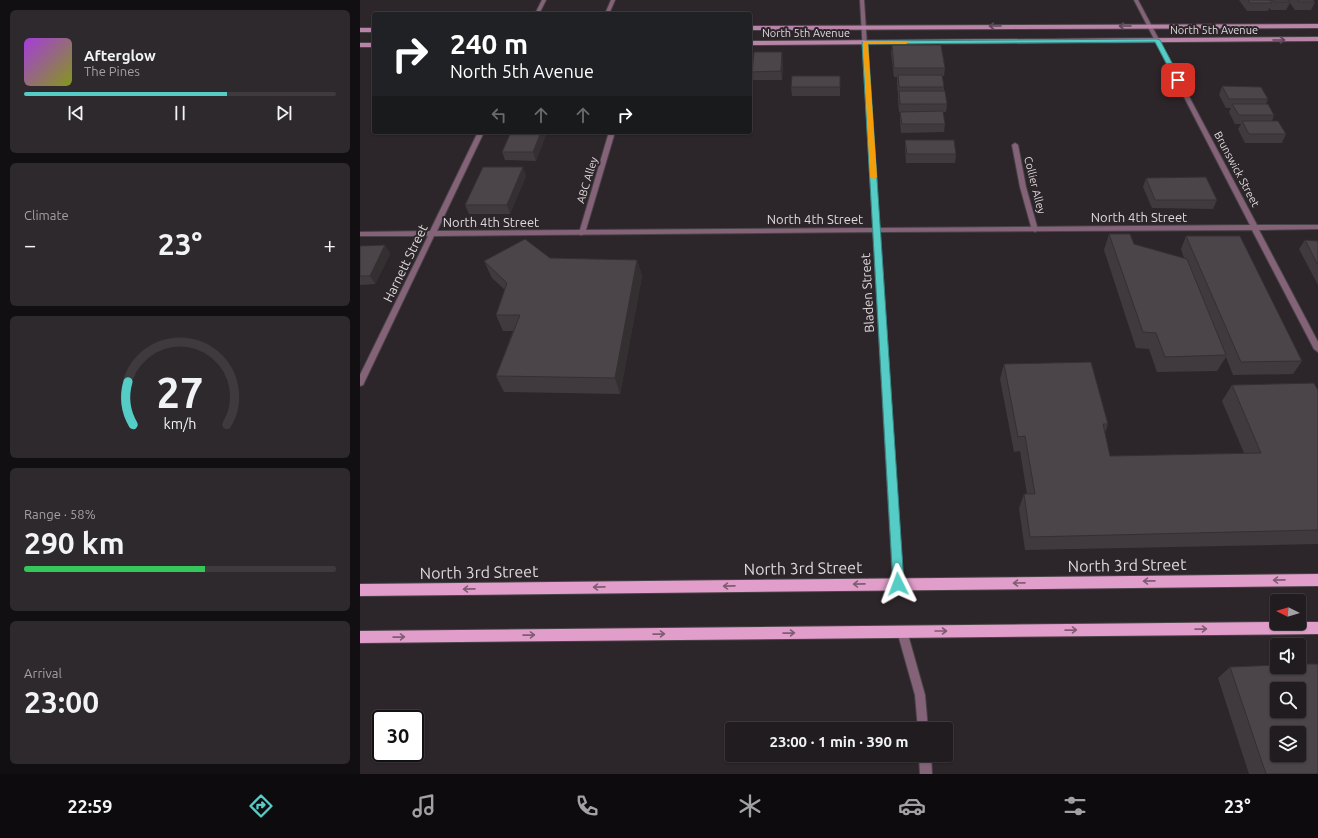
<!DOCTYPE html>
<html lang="en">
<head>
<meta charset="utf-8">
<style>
	:root { --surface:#211c20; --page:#2d292d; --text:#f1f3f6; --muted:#a2a1a5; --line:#3e3a3e; --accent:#55cdc6 }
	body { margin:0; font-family:Ubuntu,sans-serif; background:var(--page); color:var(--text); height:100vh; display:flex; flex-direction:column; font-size:15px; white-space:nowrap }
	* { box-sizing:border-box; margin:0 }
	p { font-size:13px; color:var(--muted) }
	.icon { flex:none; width:22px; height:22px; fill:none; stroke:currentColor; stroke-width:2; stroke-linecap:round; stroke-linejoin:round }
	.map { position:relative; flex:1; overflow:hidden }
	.sheet { display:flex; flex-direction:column; gap:10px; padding:10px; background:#120f12; width:360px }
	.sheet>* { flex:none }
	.guide { position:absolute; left:12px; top:12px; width:380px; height:122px; border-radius:4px; box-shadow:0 1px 3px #0004,0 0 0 1px var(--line); background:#202124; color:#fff; overflow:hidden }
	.needle { width:26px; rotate:275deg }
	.buttons { position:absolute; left:910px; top:594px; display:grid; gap:8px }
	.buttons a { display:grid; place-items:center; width:36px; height:36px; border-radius:4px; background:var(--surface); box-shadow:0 1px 3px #0004,0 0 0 1px var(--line); font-size:20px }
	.speed { position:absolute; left:12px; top:710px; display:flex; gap:8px; font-size:20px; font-weight:700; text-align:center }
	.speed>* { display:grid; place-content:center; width:52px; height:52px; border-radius:50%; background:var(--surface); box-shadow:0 1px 3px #0004,0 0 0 1px var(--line); line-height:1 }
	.speed .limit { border:2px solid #111; border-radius:6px; background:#fff; color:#111 }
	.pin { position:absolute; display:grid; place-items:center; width:34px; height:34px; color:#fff; margin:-17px; border-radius:8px; box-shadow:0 2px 6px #0006 }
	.me { position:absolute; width:44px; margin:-22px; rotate:357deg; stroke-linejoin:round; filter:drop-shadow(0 0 3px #0008) }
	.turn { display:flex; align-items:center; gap:14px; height:84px; padding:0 12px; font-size:18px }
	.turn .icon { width:52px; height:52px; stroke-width:2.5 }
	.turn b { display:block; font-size:28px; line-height:34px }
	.lanes { display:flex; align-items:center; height:38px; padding:0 12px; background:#0003; justify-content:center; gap:20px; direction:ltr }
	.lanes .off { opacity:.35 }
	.big { font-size:30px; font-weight:700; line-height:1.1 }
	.sheet .card { flex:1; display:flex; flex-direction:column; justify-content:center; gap:6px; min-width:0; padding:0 14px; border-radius:6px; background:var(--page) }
	.sheet .dial { align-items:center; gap:0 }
	.dial svg { height:104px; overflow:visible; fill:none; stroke:var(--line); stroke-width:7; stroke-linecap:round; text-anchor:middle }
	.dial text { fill:var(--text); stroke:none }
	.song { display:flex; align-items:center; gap:12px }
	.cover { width:48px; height:48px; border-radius:6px; background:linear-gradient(135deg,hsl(280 70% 55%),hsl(70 70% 35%)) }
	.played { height:4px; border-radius:2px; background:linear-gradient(90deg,var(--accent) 65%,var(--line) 65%) }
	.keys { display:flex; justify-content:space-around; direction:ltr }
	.heat { display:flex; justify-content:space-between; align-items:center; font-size:22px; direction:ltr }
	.charge { height:6px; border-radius:3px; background:linear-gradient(90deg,#34c759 58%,var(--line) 0) }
	.trip { position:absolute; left:365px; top:722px; width:228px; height:40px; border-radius:4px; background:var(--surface); box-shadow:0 1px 3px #0004,0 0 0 1px var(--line); font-weight:700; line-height:40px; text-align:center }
	.tab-bar { display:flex; height:64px; justify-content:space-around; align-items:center; background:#0d0b0d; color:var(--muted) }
	.tab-bar .icon { width:28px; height:28px }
	.tab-bar .active { color:var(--accent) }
	.tab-bar b { font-size:18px; color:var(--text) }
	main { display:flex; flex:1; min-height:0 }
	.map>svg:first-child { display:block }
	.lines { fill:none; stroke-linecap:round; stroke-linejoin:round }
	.lane-casing { stroke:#484346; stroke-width:2 }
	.street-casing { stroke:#484346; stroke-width:2 }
	.secondary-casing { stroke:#484346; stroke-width:2 }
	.primary-casing { stroke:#484346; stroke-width:2 }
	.lane { fill:#846379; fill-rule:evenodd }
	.street { fill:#846379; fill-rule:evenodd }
	.secondary { fill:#b984a7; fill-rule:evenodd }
	.primary { fill:#e29ecb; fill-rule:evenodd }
	.wall { fill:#403a3e }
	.shaded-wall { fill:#343032 }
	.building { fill:#4b4448; stroke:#343032; fill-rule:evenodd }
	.oneway { stroke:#5d4756 }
	.oneway2 { stroke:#7e5c72 }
	.route { fill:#55cdc6; stroke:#378581 }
	.slow { fill:#f59e0b }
	.labels { text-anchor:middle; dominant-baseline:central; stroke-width:4; stroke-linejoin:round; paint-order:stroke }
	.far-street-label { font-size:11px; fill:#ded9dc; stroke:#2c262a }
	.street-label { font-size:13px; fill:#ded9dc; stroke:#2c262a }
	.near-street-label { font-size:16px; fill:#ded9dc; stroke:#2c262a }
</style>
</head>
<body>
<main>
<section class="sheet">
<div class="card">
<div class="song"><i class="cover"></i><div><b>Afterglow</b><p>The Pines</p></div></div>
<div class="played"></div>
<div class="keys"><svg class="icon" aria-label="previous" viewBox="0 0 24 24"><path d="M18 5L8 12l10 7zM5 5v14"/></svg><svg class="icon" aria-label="pause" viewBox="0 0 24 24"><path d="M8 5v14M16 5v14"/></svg><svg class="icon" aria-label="next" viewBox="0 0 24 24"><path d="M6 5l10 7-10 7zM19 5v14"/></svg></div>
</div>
<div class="card"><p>Climate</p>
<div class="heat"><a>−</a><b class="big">23°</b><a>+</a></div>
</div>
<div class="card dial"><svg viewBox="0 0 100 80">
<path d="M14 69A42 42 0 1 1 86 69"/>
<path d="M14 69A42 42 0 0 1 10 36" stroke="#55cdc6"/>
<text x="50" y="56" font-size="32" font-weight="700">27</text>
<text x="50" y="72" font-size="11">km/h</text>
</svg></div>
<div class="card"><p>Range · 58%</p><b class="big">290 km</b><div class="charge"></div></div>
<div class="card"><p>Arrival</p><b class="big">23:00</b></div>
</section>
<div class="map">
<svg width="958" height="774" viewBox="0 0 958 774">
	<rect width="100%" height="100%" fill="#2c262a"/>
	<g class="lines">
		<defs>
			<path id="lane" d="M251,0H255L249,14H245Z
				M249,132H255L225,233L222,235H220L219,233Z
				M655,143L658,145L666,187L678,230L675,232L672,230L660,187L652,145Z"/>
			<path id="street" d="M182,0H186L179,14H175Z
				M500,0H504L519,228L890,225L774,0H778L897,225H958V229L899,230L958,342V352L954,349L892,230L520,232L543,584L541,587L538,588L535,587L533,584L513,232L74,236L4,383L3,385L0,386V375L68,236H0V232L70,231L118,132H124L77,231L513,228Z
				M542,626L546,628L547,631L565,695L568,729H558L555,695L537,631L538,628Z
				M559,755H571L572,774H560Z"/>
			<path id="secondary" d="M958,24V28L390,30V26Z
				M0,28H14V32H0Z
				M958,37V41L390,45V41Z
				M0,43H14V47H0Z"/>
			<path id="primary" d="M958,574V586L0,596V584Z
				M917,622H958V634L0,643V631Z"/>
		</defs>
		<use href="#lane" class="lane-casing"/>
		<use href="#street" class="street-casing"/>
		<use href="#secondary" class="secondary-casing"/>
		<use href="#primary" class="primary-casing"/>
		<use href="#lane" class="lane"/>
		<use href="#street" class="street"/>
		<use href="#secondary" class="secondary"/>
		<use href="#primary" class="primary"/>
	</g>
	<path class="wall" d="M879,0H953L955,2L951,10H935L930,3L926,10H911L909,8L908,11H887Z
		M532,45L585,68L584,76H582L584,87V91L587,104L586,112H583L585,124L584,132L541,133L540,120V112H539L538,100V96L537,84V77H534L531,53Z
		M423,60L422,80H393L392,72Z
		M480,76V96H432L431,87Z
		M862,86L908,99L906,104L914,115L912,121L926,134L922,143H885L878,129L881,124H875L869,112L871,108H866L859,95Z
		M187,132L176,161L145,160L142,152Z
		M282,132H301L300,134L283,135Z
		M545,140L596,154L595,163H546L545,149Z
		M166,176L150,214H109L105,205Z
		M786,178L857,200L853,209L792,208L783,187Z
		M749,234L774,244L824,258L821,249L826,236L942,361L933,374L873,375L866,357L857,371L797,372L789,349L776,348L744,250Z
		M945,240L958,241V285L939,249Z
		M25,245L30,254L15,284L0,285V246Z
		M190,258L277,260L282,276L260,394L144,392L136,376L153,331H143L136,315L145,290L132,278L124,261Z
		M644,364L748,424L745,433L750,456L884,453L862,401L872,385L958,390V544L665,550L659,508L664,494H667L660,451L654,452L640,379Z
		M870,667L958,774H889L858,678Z"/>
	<path class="shaded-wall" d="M422,52L423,60L422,80L421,71Z
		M181,132H187L176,161L173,152Z
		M163,167L166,176L150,214L147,205Z
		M25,245L30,254L15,284L10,276Z
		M277,260L282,276L260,394L255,378Z"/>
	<path class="building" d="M888,0H910L912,3H890Z
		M913,0H928L930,2H914Z
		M937,0H953L955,2H939Z
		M532,45H581L585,68H534Z
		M394,52H422L421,71L392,72Z
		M538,75H582L584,87H539Z
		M432,76H480V87H431Z
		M862,86L901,87L908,99H869Z
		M539,91H585L587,104H540Z
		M872,104H908L914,115H879Z
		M583,111L585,124H542L540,112Z
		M882,121H918L926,134H889Z
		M151,132H181L173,152H142Z
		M545,140H594L596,154H547Z
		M123,167H163L147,205H105Z
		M846,177L857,200H795L786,178Z
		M749,234H770L774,244L827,259L866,355L805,357L796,333L783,332Z
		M826,236H880L942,361L881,362Z
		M165,239L190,258L277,260L255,378L136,376L160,315H136L147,283L124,261Z
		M945,240L958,241V265Z
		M25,245L10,276H0V246Z
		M731,362L748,424H743L750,456L901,453L872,385L954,383L958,390V530L670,537L664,494H675L665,436L658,437L644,364Z
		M939,664H958V774H906L870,667L917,665V667H939ZM917,689H939V711H917ZM917,733H939V755H917Z"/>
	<defs><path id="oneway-shaft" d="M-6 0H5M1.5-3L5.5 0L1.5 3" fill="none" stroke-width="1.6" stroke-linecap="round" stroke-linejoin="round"/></defs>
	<g class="oneway">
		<use href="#oneway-shaft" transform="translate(635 26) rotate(180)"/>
		<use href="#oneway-shaft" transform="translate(765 26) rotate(180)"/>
		<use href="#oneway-shaft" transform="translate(919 40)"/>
	</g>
	<g class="oneway2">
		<use href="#oneway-shaft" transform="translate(919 580) rotate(179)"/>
		<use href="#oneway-shaft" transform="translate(789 581) rotate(179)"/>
		<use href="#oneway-shaft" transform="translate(659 583) rotate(179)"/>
		<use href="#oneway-shaft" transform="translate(499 584) rotate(179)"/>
		<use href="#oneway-shaft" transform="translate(369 586) rotate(179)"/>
		<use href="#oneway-shaft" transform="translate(239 587) rotate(179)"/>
		<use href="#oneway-shaft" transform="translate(109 589) rotate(179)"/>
		<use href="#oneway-shaft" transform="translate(841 629) rotate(-1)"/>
		<use href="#oneway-shaft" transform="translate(711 630) rotate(-1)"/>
		<use href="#oneway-shaft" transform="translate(581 631)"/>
		<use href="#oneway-shaft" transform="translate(429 633) rotate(-1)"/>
		<use href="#oneway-shaft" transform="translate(299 634) rotate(-1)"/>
		<use href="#oneway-shaft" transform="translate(169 635) rotate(-1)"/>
		<use href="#oneway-shaft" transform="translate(39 637) rotate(-1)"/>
	</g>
	<path class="route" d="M797,39L800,40L821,80L820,82L815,80L795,42L508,44L544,584L542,588L538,589L535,588L533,584L502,43L505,41Z"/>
	<path class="slow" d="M503,41H546L549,42L546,44H508L517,177L514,179L510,177Z"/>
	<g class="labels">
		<g class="far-street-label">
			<text x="854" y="30">North 5th Avenue</text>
			<text x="446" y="33">North 5th Avenue</text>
			<text transform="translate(877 169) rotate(62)">Brunswick Street</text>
			<text transform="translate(227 180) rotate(-73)">ABC Alley</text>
			<text transform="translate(675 185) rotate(76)">Collier Alley</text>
		</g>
		<g class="street-label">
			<text x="779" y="217">North 4th Street</text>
			<text x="455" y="219">North 4th Street</text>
			<text x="131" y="222">North 4th Street</text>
			<text transform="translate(45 263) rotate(-64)">Harnett Street</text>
			<text transform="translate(507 293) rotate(-93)">Bladen Street</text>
		</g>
		<g class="near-street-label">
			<text transform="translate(767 565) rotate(-1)">North 3rd Street</text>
			<text transform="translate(443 568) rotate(-1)">North 3rd Street</text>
			<text transform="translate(119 572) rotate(-1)">North 3rd Street</text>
		</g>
	</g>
</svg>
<div class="buttons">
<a><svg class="needle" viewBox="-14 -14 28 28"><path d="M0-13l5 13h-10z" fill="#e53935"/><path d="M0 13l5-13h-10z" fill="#a2a1a5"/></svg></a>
<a><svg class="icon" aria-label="sound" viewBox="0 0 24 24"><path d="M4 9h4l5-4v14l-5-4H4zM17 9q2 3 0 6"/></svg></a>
<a><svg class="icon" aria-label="search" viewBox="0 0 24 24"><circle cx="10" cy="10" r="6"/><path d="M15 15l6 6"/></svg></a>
<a><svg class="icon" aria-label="layers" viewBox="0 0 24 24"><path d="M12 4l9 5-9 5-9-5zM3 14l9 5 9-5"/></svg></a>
</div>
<div class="speed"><div class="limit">30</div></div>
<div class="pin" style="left:818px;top:80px;background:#d93025"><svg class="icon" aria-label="arrive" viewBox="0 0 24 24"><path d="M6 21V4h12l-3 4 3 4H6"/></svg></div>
<svg class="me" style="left:538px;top:584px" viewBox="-20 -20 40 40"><path d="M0-17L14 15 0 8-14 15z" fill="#55cdc6" stroke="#fff" stroke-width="4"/></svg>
<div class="trip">23:00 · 1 min · 390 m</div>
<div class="guide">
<div class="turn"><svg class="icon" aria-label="right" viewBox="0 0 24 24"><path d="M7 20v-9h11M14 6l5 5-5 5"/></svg><div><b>240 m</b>North 5th Avenue</div></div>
<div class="lanes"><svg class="icon off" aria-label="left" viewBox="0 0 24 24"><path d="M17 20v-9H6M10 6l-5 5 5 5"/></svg><svg class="icon off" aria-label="ahead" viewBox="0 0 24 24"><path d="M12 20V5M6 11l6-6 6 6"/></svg><svg class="icon off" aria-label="ahead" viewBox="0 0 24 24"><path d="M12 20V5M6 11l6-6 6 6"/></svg><svg class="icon" aria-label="right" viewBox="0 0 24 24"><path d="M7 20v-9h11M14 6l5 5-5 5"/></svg></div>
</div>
</div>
</main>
<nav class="tab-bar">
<b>22:59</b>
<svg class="icon active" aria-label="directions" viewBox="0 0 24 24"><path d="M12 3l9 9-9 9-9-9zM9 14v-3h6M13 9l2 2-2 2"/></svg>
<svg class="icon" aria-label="music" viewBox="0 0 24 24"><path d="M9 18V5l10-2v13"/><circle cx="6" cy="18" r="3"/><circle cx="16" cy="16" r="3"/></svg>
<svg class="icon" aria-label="phone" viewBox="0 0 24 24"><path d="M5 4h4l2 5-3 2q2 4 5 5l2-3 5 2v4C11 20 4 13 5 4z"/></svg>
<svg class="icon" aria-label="climate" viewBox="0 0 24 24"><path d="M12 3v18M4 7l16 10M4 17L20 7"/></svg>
<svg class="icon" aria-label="car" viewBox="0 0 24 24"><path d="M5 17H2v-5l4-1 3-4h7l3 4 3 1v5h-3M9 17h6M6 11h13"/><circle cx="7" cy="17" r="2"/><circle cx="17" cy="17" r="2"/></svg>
<svg class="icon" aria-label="filters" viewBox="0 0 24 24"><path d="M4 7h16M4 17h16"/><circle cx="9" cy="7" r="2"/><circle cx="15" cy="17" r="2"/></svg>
<b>23°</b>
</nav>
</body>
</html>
